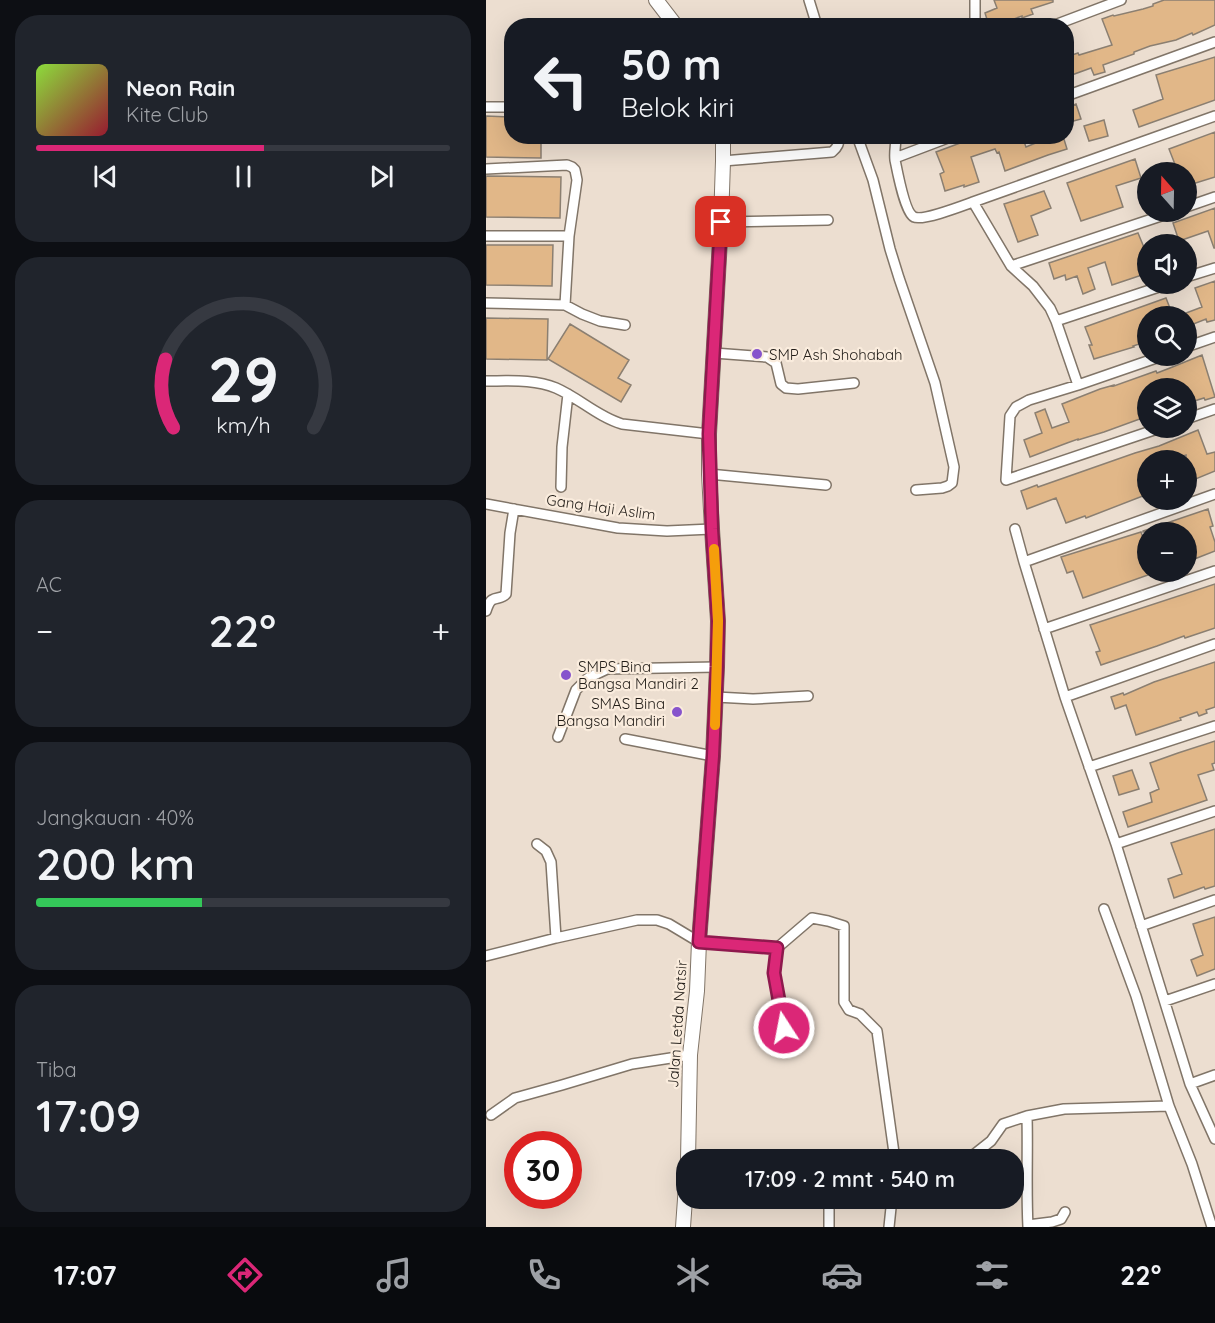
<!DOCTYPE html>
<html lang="id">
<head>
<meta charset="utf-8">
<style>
	:root { --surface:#171b24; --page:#20242c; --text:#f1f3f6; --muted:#9ea1a6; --line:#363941; --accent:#db2777 }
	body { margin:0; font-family:Quicksand,sans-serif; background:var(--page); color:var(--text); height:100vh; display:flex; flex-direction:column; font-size:22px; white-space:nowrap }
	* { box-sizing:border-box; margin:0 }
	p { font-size:20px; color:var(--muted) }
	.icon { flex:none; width:33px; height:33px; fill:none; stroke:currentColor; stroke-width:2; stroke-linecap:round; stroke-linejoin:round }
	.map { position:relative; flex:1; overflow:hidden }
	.sheet { display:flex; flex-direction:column; gap:15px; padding:15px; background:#0d0f14; width:486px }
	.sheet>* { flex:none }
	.top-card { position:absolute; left:18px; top:18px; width:570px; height:126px; border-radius:24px; box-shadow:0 6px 24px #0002; background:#171b24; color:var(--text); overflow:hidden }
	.needle { width:39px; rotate:340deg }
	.tools { position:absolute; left:651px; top:162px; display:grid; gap:12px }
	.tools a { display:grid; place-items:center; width:60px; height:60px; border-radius:50%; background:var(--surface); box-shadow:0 6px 24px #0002; font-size:30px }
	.speed { position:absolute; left:18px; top:1131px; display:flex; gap:12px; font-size:30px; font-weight:700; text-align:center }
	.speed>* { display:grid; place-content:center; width:78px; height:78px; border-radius:50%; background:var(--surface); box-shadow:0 6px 24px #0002; line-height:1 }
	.speed .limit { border:9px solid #d22; background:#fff; color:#111 }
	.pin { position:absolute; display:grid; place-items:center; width:51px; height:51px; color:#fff; margin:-26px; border-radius:12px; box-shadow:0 3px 9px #0006 }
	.me { position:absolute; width:66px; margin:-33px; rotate:349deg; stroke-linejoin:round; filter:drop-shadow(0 0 4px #0008) }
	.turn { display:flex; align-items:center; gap:21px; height:126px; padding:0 18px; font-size:27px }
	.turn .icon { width:78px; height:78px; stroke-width:2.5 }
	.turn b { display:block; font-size:42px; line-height:51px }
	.big { font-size:45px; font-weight:600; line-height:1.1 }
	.sheet .tile { flex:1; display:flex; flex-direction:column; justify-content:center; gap:9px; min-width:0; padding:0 21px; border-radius:24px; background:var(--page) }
	.sheet .dial { align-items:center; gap:0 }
	.dial svg { height:156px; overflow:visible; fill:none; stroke:var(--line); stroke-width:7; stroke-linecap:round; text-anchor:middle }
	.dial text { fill:var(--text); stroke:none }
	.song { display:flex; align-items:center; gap:18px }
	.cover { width:72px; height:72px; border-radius:9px; background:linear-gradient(135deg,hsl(90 70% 55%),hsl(350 70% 35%)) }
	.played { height:6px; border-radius:3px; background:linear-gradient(90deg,var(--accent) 55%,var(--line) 55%) }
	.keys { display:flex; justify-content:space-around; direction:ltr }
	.heat { display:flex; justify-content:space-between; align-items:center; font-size:33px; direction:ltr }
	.charge { height:9px; border-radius:4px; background:linear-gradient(90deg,#34c759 40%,var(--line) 0) }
	.trip { position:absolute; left:190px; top:1149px; width:348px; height:60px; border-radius:24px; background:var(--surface); box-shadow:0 6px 24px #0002; font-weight:600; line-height:60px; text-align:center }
	.dock { display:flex; height:96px; justify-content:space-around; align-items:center; background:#090b0e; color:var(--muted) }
	.dock .icon { width:42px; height:42px }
	.dock .on { color:var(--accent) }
	.dock b { font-size:27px; color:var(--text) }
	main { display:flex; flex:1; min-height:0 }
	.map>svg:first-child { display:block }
	.building { fill:#e1b788; stroke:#8b7f71; stroke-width:1.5 }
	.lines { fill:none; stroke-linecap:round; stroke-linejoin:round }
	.minor-casing { stroke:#817568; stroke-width:12 }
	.secondary-casing { stroke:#817568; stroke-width:16 }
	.minor { stroke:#fff; stroke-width:9 }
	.secondary { stroke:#fff; stroke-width:14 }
	.route-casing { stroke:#8e194d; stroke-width:15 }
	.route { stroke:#db2777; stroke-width:10 }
	.slow { stroke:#f59e0b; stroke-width:10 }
	.poi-dot { fill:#8754cc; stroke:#faecdd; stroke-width:2 }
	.labels { text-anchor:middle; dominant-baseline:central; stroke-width:4.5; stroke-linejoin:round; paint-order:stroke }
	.poi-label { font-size:15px; fill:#231e19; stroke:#faecdd; text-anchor:start }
	.street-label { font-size:15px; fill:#231e19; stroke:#faecdd }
</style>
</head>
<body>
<main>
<section class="sheet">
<div class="tile">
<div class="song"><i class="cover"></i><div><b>Neon Rain</b><p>Kite Club</p></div></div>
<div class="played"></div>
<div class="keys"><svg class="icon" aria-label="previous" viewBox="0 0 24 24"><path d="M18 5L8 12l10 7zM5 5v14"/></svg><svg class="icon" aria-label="pause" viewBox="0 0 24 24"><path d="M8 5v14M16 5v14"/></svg><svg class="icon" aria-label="next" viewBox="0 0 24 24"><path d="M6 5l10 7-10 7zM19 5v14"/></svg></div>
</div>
<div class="tile dial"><svg viewBox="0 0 100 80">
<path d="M14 69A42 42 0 1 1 86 69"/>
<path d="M14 69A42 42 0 0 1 10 34" stroke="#db2777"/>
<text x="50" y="56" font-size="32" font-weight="700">29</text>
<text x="50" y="72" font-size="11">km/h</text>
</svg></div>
<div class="tile"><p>AC</p>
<div class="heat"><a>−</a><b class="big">22°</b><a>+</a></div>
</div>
<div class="tile"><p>Jangkauan · 40%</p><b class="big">200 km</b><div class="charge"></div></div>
<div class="tile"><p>Tiba</p><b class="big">17:09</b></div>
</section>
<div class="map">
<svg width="729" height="1227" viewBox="0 0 729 1227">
	<rect width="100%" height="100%" fill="#ecded0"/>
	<path class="building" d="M508,0H567V2L545,9L547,14L536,18V16L508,26H503L499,13L511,8Z
		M678,0H729V25L707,35L706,33L690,40L664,46L648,52V54L617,65L619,72L608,75L605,68L583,76L580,69V57L592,53L593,55L626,45L616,19L627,15L628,16L657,9L667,6V4Z
		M729,57V100L653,127L647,110L677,99L670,75Z
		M590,104L595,119L580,123V108Z
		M0,116L25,117V136L55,138V158L0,157Z
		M618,120L622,136L603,141L598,126Z
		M729,132V177L700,186V172H692L683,149Z
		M493,136H536L540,147L557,140L556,136H577L581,149L562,155L519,171L513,152L511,153L509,149L485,157L493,182L478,187V185L459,191L454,174L458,172L450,152Z
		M649,159L655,178L630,186L637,207L595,221L581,183Z
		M0,176L75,177L74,218L0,217Z
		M558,191L565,208L545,216L552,235L532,242L518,204Z
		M729,208V248H728L722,231L693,241L687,223Z
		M652,233L662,257V273L626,285L619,262L602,268L609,289L597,294L591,276L580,280L579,275L568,279L563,263Z
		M0,245H67L66,286L0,285Z
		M729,281V320L721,322L720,319L700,327V313L716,307L709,288Z
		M680,298L687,316H662V341L647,346L648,347L608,359L603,345H606L599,327Z
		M0,318L62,319L61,360L0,359Z
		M84,324L143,360L132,378L145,385L135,402L62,359Z
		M716,355L729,397L719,400L718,398L705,402L700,388H662V392L656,394L662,410V416L618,432L592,440V439L581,443L544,457L538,440L556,433L549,413L559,409L566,428L583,422L576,404L614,389L628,385V386L670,371L671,373L684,368Z
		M712,430L721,454L729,452V471L700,483V455L685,460H662V494L600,518L599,516L580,523L570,498L541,509L535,491L551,485L552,487L649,453L673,446Z
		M722,509L727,526L724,527L729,542V551L711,558L703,561L700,552V532H657V531Z
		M655,532L662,553V575L597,598L587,571L581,573L575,557Z
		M729,584V628L699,638L698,636L671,646L615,665L610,652L614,651L604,625Z
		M729,662V707L720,710L721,713L713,716L711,712L694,718L695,720L650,735L640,705L629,709L625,697L637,693L638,695L668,682Z
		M729,741V763L726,764L728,770L712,775L721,800L642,827L637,812L666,802L664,793L673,789L664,763L692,753Z
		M646,770L653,789L633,795L627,776Z
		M729,829V886L719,889L718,887L688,898L682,879L696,874L685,843Z
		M729,917V969L711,976L705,960L717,955L707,924Z"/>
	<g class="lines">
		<defs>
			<path id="minor" d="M323,0L331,26
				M489,0V26
				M566,26L635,0
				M580,96L729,42
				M0,107H26
				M371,136L387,180L404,249L413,278L449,383L468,467L466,483L462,486L456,488L430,490
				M410,136C410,144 408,152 409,160C411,170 419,213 428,217C437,221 476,206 487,202L525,266L547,286L564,308L570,321L592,385L543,400L530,407L524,416L520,480L674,428
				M409,158L467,136
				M237,161L346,152C352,147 353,144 353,136
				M0,169L81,165L86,167L89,170L91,180L83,236L79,305
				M487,202L729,116
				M700,207L729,197
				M235,222L342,220
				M0,236H83
				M525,266L687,212
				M700,277L729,268
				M0,303L79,305L96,314L114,321L139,325
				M570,321L682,284
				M700,347L729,337
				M228,353L281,357L290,363L295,384L300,388L312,389L368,383
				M0,381C23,381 49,379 70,388C93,398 112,417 136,424L223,434
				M592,385L676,356
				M700,419L729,409
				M223,474L340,485
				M75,487L76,447L82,394
				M0,504L132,528L181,531L226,529
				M529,529L538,562L579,697L630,844L704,1084L729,1139
				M538,562L729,494
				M0,611C1,608 3,602 6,600C11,597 16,599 20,594L24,533L28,509
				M558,629L729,571
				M230,697L267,699L322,696
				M579,697L729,644
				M72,737L90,690L102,678L121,669L231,667
				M139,739L227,756
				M603,767L729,726
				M51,844L60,851L65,862L70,938
				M630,844L729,811
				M618,909L650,996L683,1106L706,1164L726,1227
				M655,926L729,900
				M291,948L288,973L299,1027
				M0,956L70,938L151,920H171L183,924L213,942L291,948L326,918L342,921L358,926V1002L363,1010L374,1014L391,1031L409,1160
				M679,1001L729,984
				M704,1084L729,1075
				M5,1115L29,1098L76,1085L146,1064L204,1055
				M541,1116C542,1153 540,1190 542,1227
				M481,1160L505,1141L517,1124L541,1116L578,1109L683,1106
				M542,1225L566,1222L575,1219L579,1212
				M343,1227V1198
				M403,1227L406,1198"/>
			<path id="secondary" d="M170,0L190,26
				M202,1160L204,1055L211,991L213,942L227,756L231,667L232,621L226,529L223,474V434L235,222L237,161V136
				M197,1227L201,1171"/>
		</defs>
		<use href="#minor" class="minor-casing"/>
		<use href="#secondary" class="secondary-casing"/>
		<use href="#minor" class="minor"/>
		<use href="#secondary" class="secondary"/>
	</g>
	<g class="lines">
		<defs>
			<path id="route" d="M235,222L223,434L226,529L232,621L231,667L227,756L213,942L291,948L288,973L298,1028"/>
		</defs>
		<use href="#route" class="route-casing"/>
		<use href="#route" class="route"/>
		<path class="slow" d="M228,549L232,621L229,725"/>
	</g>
	<g class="poi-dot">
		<circle cx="271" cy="354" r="6"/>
		<circle cx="80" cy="675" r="6"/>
		<circle cx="191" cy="712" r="6"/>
	</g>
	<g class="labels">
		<g class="poi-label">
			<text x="283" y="354">SMP Ash Shohabah</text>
			<text x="92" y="666">SMPS Bina<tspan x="92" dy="17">Bangsa Mandiri 2</tspan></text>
			<text x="179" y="703" text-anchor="end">SMAS Bina<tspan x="179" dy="17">Bangsa Mandiri</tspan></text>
		</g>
		<g class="street-label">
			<text transform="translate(115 507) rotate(8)">Gang Haji Aslim</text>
			<text transform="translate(191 1024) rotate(-86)">Jalan Letda Natsir</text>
		</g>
	</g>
</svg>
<div class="tools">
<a><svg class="needle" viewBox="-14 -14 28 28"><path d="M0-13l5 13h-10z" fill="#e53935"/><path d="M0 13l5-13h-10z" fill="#9ea1a6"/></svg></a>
<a><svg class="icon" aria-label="sound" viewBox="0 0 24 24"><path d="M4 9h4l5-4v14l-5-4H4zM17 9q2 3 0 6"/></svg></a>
<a><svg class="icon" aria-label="search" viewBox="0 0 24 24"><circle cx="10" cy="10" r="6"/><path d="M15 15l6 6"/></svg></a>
<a><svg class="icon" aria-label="layers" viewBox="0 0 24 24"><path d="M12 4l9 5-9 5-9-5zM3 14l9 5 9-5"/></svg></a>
<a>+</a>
<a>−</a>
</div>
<div class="speed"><div class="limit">30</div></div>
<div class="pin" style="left:235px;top:222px;background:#d93025"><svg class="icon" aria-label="arrive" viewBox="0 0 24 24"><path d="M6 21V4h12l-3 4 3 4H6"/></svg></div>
<svg class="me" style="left:298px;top:1028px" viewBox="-20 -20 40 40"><circle r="17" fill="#db2777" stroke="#fff" stroke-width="3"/><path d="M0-11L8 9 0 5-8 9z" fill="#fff"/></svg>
<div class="trip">17:09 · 2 mnt · 540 m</div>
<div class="top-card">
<div class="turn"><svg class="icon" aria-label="left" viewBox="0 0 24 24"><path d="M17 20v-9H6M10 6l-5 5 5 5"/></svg><div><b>50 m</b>Belok kiri</div></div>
</div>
</div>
</main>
<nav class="dock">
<b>17:07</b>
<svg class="icon on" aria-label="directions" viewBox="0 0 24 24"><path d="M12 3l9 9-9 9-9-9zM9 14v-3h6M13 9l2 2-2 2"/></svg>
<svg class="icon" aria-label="music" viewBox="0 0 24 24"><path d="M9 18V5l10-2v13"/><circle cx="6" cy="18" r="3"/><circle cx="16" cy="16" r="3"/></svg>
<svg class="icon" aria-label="phone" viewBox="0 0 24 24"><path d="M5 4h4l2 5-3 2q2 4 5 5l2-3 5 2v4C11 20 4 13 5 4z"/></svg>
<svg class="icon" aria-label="climate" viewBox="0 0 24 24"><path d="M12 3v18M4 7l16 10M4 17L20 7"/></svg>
<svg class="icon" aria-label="car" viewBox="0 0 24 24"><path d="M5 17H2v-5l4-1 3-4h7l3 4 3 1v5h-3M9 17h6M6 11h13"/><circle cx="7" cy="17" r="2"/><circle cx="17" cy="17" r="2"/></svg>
<svg class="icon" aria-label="filters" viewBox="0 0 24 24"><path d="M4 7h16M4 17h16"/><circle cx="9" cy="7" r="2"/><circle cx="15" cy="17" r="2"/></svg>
<b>22°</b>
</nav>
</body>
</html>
